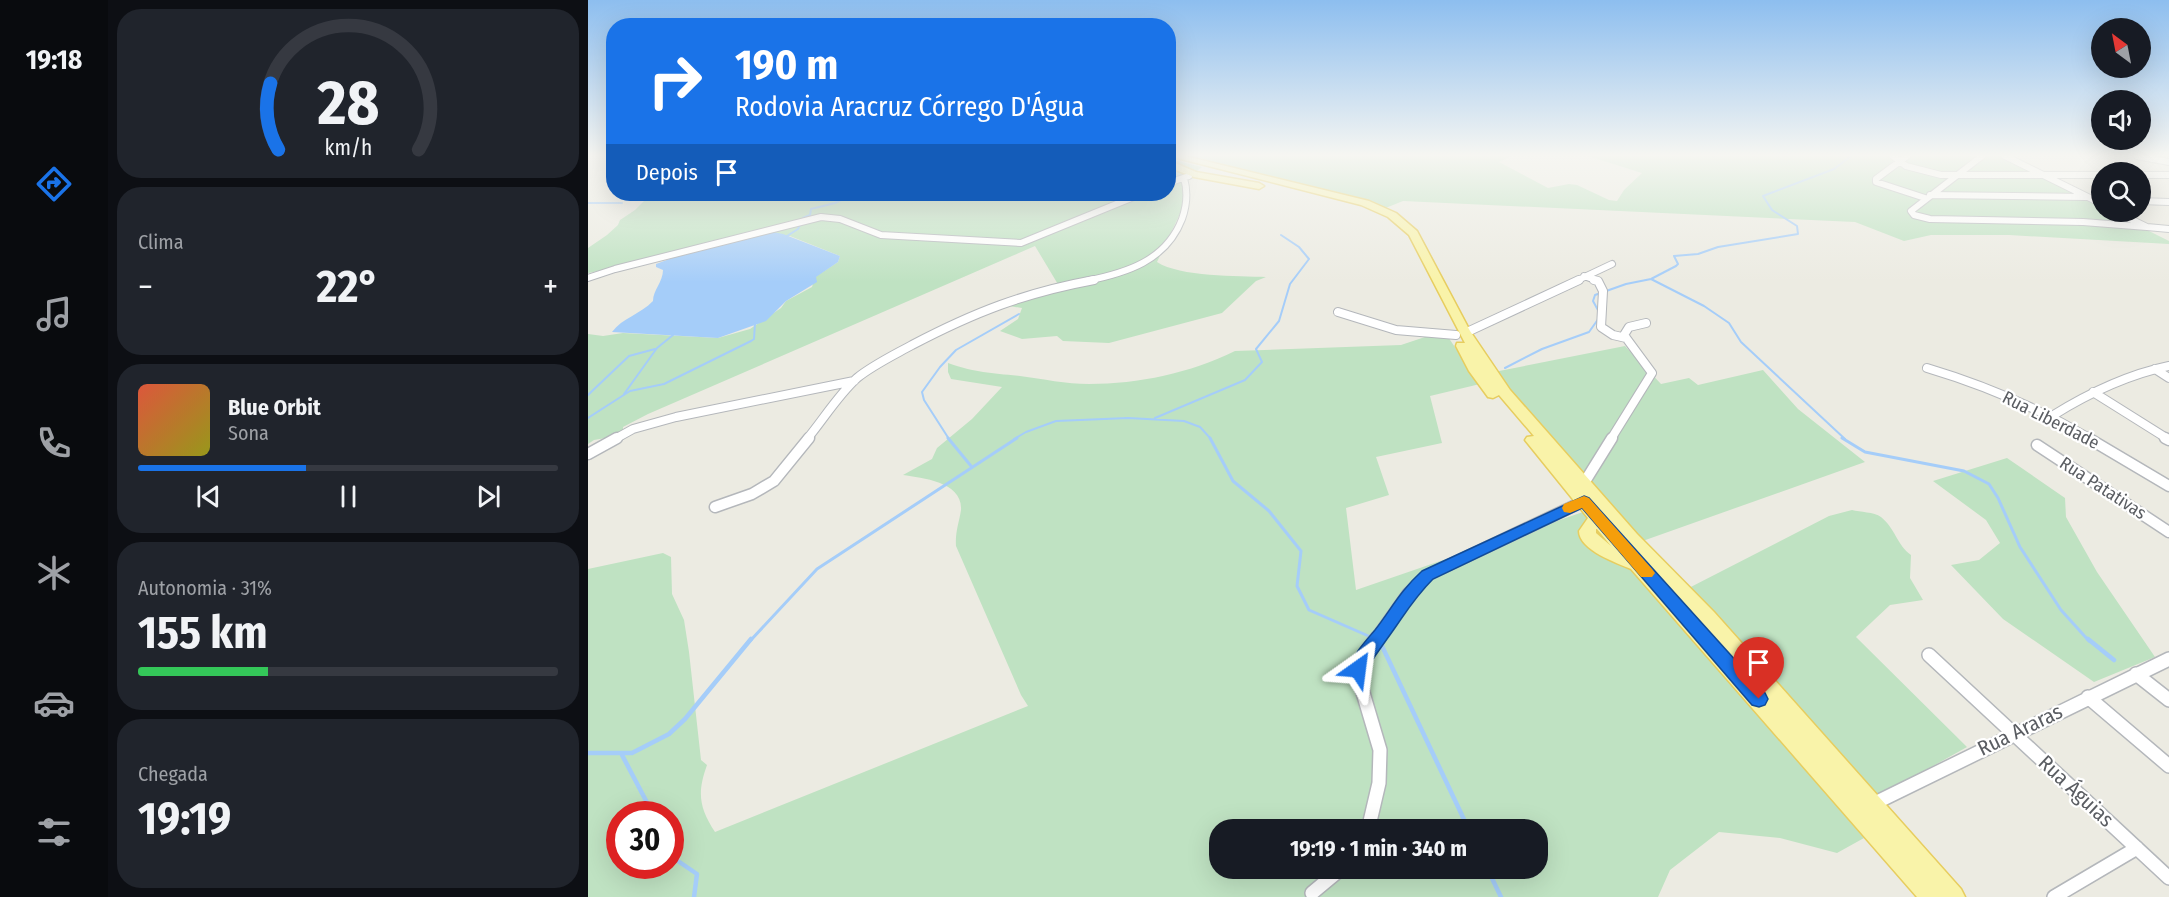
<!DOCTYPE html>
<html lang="pt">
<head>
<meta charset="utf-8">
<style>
	:root { --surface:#171b24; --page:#20242c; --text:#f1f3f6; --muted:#9ea1a6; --line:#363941; --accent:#1a73e8 }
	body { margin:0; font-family:"Fira Sans Condensed",sans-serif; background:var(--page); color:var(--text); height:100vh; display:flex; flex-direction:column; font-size:22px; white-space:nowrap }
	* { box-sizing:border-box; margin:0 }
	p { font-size:20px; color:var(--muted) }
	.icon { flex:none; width:33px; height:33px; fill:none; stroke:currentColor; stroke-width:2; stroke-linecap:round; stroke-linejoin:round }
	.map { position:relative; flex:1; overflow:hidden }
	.sheet { display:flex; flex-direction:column; gap:9px; padding:9px; background:#0d0f14; width:480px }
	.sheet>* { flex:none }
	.banner { position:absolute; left:18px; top:18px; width:570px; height:183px; border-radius:24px; box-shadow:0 6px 24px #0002; background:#1a73e8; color:#fff; overflow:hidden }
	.needle { width:39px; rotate:328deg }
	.controls { position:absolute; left:1503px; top:18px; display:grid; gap:12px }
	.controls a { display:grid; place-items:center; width:60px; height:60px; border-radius:50%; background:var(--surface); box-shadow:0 6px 24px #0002; font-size:30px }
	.speed { position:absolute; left:18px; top:801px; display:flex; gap:12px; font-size:30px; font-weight:700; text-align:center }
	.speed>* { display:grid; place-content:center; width:78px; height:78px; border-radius:50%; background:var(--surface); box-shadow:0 6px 24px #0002; line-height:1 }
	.speed .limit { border:9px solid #d22; background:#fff; color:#111 }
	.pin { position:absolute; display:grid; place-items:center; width:51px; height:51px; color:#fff; margin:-62px -26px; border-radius:50% 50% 50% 0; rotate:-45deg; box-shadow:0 0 6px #0007 }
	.pin .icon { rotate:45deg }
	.me { position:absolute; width:66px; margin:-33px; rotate:31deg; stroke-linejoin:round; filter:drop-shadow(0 0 4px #0008) }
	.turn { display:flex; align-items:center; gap:21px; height:126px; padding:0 30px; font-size:27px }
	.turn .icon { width:78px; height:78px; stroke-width:2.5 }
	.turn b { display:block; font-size:42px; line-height:51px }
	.then { display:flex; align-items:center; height:57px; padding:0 30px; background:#0003; gap:12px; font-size:22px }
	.big { font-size:45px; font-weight:700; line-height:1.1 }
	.sheet .tile { flex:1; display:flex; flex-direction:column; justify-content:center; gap:9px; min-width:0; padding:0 21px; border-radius:24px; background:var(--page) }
	.sheet .dial { align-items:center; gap:0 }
	.dial svg { height:156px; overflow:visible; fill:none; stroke:var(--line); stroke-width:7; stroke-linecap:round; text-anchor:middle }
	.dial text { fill:var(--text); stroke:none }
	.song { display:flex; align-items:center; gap:18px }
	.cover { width:72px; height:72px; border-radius:9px; background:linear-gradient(135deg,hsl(10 70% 55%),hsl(60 70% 35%)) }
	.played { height:6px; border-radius:3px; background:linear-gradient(90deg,var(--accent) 40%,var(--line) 40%) }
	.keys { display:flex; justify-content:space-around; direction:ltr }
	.heat { display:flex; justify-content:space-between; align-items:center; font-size:33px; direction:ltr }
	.charge { height:9px; border-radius:4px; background:linear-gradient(90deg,#34c759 31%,var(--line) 0) }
	.trip { position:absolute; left:621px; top:819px; width:339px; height:60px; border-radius:24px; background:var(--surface); box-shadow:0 6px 24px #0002; font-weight:700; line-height:60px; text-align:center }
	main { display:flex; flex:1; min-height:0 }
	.dock { display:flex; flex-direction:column; width:108px; justify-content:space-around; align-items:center; background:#090b0e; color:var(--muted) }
	.dock .icon { width:42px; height:42px }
	.dock .on { color:var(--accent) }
	.dock b { font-size:27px; color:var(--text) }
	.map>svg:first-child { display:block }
	.green { fill:#bfe2c2; fill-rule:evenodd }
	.water { fill:#a5cdf9 }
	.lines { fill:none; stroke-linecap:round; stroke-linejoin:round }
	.stream-far2 { stroke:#a5cdf9; stroke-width:2 }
	.stream-far1 { stroke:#a5cdf9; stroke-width:3 }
	.stream { stroke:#a5cdf9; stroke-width:4.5 }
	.street-far3-casing { stroke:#b4b7bb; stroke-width:8 }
	.street-far2-casing { stroke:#b4b7bb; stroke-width:10 }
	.street-far1-casing { stroke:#b4b7bb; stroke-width:13 }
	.street-casing { stroke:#b4b7bb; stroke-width:16 }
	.primary-casing { stroke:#e7cd5f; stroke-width:3 }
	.street-far3 { stroke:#fff; stroke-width:6 }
	.street-far2 { stroke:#fff; stroke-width:8 }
	.street-far1 { stroke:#fff; stroke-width:10 }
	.street { stroke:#fff; stroke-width:13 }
	.primary { fill:#f9f3a9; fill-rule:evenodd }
	.route { fill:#1a73e8; stroke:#114b97; stroke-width:1.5 }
	.slow { fill:#f59e0b }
	.labels { text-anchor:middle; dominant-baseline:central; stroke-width:4.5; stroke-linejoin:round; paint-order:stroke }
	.street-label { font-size:18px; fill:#5a5d62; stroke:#fff }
	.near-street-label { font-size:21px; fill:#5a5d62; stroke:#fff }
</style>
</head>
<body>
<main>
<nav class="dock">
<b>19:18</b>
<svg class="icon on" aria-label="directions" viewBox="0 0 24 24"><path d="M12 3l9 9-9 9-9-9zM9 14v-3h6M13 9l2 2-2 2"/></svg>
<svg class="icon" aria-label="music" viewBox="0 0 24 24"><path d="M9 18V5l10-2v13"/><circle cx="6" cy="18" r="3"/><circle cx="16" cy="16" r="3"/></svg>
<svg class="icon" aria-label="phone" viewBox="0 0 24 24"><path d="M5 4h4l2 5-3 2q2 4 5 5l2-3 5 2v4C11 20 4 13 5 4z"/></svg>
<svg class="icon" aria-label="climate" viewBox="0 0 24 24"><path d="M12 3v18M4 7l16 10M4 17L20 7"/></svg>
<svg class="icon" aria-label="car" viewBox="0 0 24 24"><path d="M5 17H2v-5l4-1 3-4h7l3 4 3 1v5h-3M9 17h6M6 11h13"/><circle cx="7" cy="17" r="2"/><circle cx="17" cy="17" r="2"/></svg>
<svg class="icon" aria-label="filters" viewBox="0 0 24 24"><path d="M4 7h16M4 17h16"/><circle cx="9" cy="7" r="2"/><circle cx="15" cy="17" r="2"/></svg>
</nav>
<section class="sheet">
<div class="tile dial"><svg viewBox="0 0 100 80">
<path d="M14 69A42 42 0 1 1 86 69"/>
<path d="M14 69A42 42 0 0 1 10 35" stroke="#1a73e8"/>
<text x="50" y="56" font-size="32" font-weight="700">28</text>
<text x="50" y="72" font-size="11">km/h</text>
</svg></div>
<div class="tile"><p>Clima</p>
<div class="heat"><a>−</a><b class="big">22°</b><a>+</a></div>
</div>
<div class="tile">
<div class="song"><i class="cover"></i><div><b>Blue Orbit</b><p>Sona</p></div></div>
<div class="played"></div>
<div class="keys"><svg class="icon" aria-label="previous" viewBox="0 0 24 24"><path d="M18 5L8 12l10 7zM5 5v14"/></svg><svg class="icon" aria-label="pause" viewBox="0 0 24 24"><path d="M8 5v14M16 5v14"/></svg><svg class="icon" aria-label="next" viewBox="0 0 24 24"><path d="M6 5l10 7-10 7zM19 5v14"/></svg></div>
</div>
<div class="tile"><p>Autonomia · 31%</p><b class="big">155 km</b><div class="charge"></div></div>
<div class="tile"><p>Chegada</p><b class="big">19:19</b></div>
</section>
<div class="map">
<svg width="1581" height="897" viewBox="0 0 1581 897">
	<rect width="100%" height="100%" fill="#ecebe2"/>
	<path class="green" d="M593,156H924L911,162L960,188L981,184L989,185L1021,200L1029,201L1036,190L1054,173L1000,156H1415L1513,207L1514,212H1523L1581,241V244L1421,235H1343L1316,241L1267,222L815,201L795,209Z
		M581,159L614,167L601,177L599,199L569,262C592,277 650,276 678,277L668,281L634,313L521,343L475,341L469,336L434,339L412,331L430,319L434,308L421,306L426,305L435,295L471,286L447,246L60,414L35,427V435L6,440L0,444V334L15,336L35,333L130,338L162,329L193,308L198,301L224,287L227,277L250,262L252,256L202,236L0,273V248L19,235L30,225L32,220L47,210L63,194H580Z
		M858,334L892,384L842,396L854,443L788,457L801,495L758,508L768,590L998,511L1276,838L1249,853L1192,838L1131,832L1082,870L1070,897H0V569L75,553L83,557L84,594L96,620L101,652L113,760L119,765C109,793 111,807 127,832L440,706L433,695L368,546C367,532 371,523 373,510C375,482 335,478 315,475L344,459L349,448L384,419L414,387L363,379L360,372V363C388,373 404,373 432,376C455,379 478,384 501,384C551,384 602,373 647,351L813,345L843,335ZM32,814H82V866H32ZM632,830H950V868H632Z
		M1037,346L1073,384L1101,378L1110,385L1175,370L1210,409L1277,462L1049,543L901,373Z
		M1419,458L1477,498L1478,517L1509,572L1567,657L1506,682L1415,619L1363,565L1391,560L1412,543L1398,520L1345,481Z
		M1264,510C1272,512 1286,512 1293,517C1307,528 1309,545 1323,555L1322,578L1335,600L1302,605L1268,637L1379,747L1277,804L1093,592L1241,516Z"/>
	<path class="water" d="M185,232L195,234L252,256L250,262L228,277L229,282L198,301L178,321L130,338L24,332C34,318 53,314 65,301C65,290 75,282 75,270L68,267V264L95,254Z"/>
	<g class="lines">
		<path class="stream-far2" d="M0,203H34
			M199,236L210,229L215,218L222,215L223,209L247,203L265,194
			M1063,279L1116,306L1141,323L1153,342L1257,439
			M1011,312L1005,301L1007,295L1038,284L1063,279L1088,266L1090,264L1086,256L1110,254L1130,247L1210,234L1209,226L1184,210L1175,196L1246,169L1263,156
			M917,368L954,349L1001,332L1011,318
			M36,394L69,348L85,335
			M0,395L41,356L67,349
			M0,418L42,391L76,384L163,341L166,339L167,323
			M567,418L657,380L674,362L668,349L691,321L702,284L721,259L711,247L693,235
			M361,439L336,400L334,392L352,367L368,350L431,314
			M426,439L438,432L468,421L540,418L596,421L612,427L623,439"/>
		<path class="stream-far1" d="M360,438L383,466
			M622,438L645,481L681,511L713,551L709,586L721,610L785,638
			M1254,438L1277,452L1376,471L1401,484L1410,498L1432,547L1473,610L1501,641
			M162,641L229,569L429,438"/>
		<path class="stream" d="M1500,639L1526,660
			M790,643L794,646L881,830
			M0,753H44L81,734L97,719L163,639
			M34,755L65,814
			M82,850L87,859L109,874L106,897
			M899,868L913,897"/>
		<defs>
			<path id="street-far3" d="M1305,156L1318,166L1353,175H1514
				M1319,156L1288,179V182L1337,198
				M1394,156L1323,211L1326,215L1342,219L1495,222L1559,227
				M1417,156L1514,204
				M1549,156L1581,162
				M1552,175H1581
				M580,183L601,176
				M1342,195L1498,197
				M1552,201L1581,202
				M1528,212L1559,227L1581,229
				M996,276L1010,281
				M0,278L27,269L233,217L252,219L293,235L433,243L553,194
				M498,281C538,273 578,261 594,219C599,205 600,192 596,178
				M988,281L1024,264"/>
			<path id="street-far2" d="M1006,280L1010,281L1015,291L1013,327L1025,335L1038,338
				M750,312L808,330L868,335
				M877,333L991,280
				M1339,368C1396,385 1452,409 1503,439
				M1567,369L1581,378
				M1505,392L1580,439
				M1464,416C1501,393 1538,375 1581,366
				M27,439L45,429L88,417L266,381
				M219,439C235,420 250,395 269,378C285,365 306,355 324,345C387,312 436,293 506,280
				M1023,439L1064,373L1036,335L1041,327L1058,323"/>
			<path id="street-far1" d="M1500,438L1581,486
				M1577,438L1581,440
				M1449,445L1581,532
				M0,454L29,438
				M996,483L1024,438
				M127,507L164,494L186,481L221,438
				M786,641L820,593L840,575L996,501"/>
			<path id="street" d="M1341,655L1581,878
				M1548,674L1581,700
				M1500,697L1581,766
				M1285,804L1581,659
				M780,830L791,783L792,750L773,686L771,663L788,639
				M724,893L754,868
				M1466,897L1549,848"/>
			<path id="primary" d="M581,156H597L781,201L808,213L829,231L882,331L922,390L1049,534L1126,612L1373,889L1377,897H1329L1043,569C1029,563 991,550 991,531L1000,518L937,440L939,437L946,436L911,395L905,398L900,397L881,371L868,346L869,343H877L821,235L800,217L773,205ZM1008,529H1009L1023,546L1008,533Z
				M580,160L608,172L671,183L676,186L671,189L606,177L580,167Z"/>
		</defs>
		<use href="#street-far3" class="street-far3-casing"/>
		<use href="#street-far2" class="street-far2-casing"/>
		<use href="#street-far1" class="street-far1-casing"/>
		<use href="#street" class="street-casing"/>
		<use href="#primary" class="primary-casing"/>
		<use href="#street-far3" class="street-far3"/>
		<use href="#street-far2" class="street-far2"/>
		<use href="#street-far1" class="street-far1"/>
		<use href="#street" class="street"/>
		<use href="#primary" class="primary"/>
	</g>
	<linearGradient id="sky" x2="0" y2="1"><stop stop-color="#8dbeef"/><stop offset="0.55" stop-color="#f6f6f2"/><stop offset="1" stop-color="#f6f6f2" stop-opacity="0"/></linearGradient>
	<rect width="1581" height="282" fill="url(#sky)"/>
	<path class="route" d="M996,496L1001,498L1177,693L1180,699L1177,705L1171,707L1164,705L994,508L845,579C824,600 816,616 799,639C790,652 783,660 776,675L770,677L763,675L761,669C766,653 776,643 787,630C804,608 812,591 834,571Z"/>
	<path class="slow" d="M996,496L1001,498L1064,569L1067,573L1064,577H1053L994,508L982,513L976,512L974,508L976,504Z"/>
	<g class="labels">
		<g class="street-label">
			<text transform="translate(1463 420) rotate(27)">Rua Liberdade</text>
			<text transform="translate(1515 488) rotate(33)">Rua Patativas</text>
		</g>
		<g class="near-street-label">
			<text transform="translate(1432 730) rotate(-26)">Rua Araras</text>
			<text transform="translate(1488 791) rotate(43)">Rua Águias</text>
		</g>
	</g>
</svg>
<div class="controls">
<a><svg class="needle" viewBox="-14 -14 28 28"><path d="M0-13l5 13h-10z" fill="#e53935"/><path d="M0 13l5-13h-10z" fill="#9ea1a6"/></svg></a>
<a><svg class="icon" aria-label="sound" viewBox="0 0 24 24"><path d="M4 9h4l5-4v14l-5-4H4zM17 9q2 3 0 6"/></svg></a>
<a><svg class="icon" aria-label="search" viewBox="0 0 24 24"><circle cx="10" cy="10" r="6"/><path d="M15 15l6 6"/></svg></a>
</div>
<div class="speed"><div class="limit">30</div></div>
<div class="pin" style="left:1171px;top:699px;background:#d93025"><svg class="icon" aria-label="arrive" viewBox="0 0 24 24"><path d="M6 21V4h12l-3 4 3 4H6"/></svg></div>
<svg class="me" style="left:770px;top:669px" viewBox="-20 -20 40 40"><path d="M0-17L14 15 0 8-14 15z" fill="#1a73e8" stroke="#fff" stroke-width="4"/></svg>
<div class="trip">19:19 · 1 min · 340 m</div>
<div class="banner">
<div class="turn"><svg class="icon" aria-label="right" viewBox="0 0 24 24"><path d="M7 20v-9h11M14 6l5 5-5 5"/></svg><div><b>190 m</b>Rodovia Aracruz Córrego D'Água</div></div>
<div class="then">Depois<svg class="icon" aria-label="arrive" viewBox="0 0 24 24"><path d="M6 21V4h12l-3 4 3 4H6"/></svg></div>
</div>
</div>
</main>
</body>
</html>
